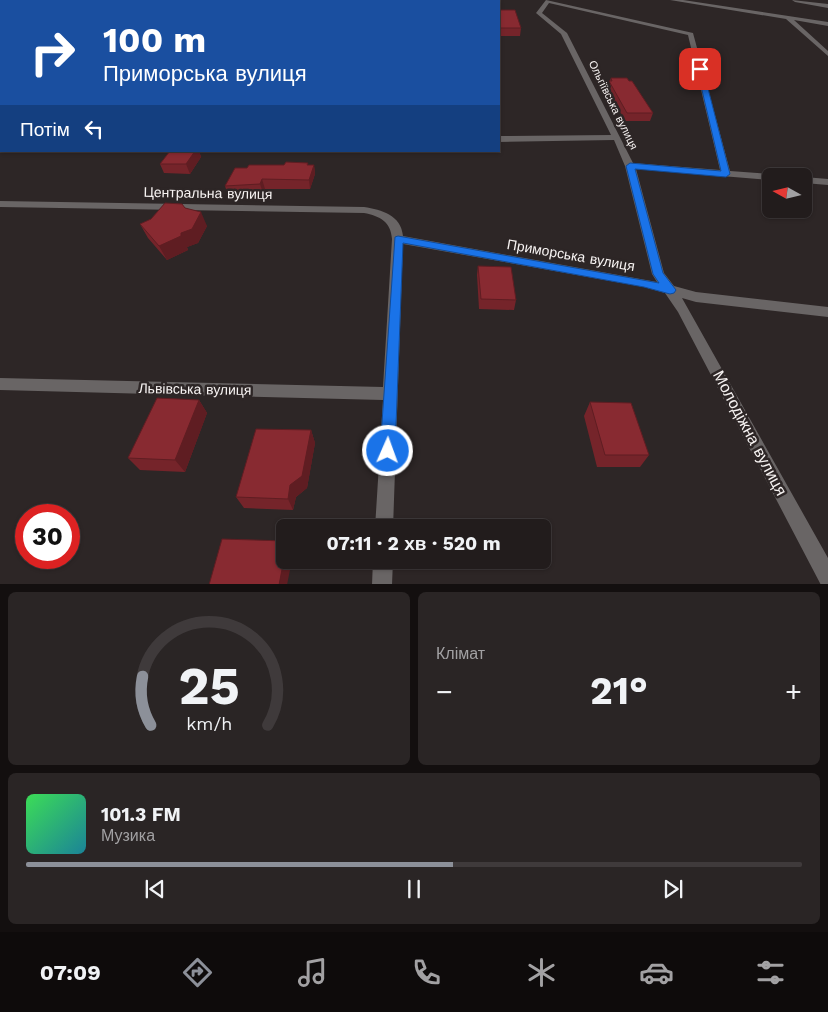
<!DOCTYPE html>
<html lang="uk">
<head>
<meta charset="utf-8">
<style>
	:root { --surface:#221c1c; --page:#2a2525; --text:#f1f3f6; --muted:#a2a1a3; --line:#3f3a3b; --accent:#8c9099 }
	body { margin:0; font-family:"Work Sans",sans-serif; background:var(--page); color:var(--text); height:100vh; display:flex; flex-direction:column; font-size:19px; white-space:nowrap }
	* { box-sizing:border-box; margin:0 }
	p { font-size:16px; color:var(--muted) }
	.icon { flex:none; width:28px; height:28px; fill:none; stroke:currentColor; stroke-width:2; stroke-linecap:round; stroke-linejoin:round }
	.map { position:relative; height:584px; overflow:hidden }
	.panel { display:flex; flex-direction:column; gap:8px; padding:8px; background:#130f0f; flex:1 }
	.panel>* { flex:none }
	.hud { position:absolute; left:0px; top:0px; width:500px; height:152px; box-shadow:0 1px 4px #0004,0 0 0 1px var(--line); background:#1a4fa0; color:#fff; overflow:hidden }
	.needle { width:32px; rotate:278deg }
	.controls { position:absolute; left:762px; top:168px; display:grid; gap:10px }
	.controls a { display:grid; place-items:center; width:50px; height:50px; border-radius:8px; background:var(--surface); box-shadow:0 1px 4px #0004,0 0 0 1px var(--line); font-size:25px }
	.speed { position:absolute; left:15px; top:504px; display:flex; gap:10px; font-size:25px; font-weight:700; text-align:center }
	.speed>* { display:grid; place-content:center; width:65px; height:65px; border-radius:50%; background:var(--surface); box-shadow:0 1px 4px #0004,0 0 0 1px var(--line); line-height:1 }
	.speed .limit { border:8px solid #d22; background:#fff; color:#111 }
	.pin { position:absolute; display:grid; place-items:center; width:42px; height:42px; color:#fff; margin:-21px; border-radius:10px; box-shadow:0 2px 8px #0006 }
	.me { position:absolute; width:55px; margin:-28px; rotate:2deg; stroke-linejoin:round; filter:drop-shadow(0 0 4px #0008) }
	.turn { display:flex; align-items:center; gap:18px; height:105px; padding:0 20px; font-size:22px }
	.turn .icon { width:65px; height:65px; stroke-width:2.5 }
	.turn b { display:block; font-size:35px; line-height:42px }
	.then { display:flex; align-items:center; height:48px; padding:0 20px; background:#0003; gap:10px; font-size:19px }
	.big { font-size:38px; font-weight:700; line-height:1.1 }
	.panel .card { flex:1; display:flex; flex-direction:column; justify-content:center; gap:8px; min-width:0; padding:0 18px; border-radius:8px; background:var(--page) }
	.panel .dial { align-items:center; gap:0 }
	.dial svg { height:130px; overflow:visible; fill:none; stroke:var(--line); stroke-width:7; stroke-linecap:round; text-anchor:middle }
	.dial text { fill:var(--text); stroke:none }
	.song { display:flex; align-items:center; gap:15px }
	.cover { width:60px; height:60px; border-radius:8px; background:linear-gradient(135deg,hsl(130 70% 55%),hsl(190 70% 35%)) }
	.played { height:5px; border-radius:2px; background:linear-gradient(90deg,var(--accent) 55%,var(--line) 55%) }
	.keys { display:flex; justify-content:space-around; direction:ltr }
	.heat { display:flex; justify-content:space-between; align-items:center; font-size:28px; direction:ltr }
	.panel .tiles { flex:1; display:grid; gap:8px; grid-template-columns:1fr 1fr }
	.card:last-child { grid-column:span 2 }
	.trip { position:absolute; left:276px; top:519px; width:275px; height:50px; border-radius:8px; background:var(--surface); box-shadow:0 1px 4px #0004,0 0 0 1px var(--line); font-weight:700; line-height:50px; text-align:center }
	.tab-bar { display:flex; height:80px; justify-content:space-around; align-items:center; background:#0e0b0b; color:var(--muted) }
	.tab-bar .icon { width:35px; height:35px }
	.tab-bar .selected { color:var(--accent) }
	.tab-bar b { font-size:22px; color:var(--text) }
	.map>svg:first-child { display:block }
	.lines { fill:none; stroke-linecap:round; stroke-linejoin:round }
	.lane { fill:#696565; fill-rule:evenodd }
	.street { fill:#696565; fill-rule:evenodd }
	.wall { fill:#75242a }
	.shaded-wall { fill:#5f1d22 }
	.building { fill:#882a31; stroke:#5f1d22 }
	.route { fill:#1a73e8; stroke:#114b97 }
	.labels { text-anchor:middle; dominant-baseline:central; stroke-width:5; stroke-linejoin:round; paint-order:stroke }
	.far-street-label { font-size:11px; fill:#f7f3f2; stroke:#2d2626 }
	.street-label { font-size:14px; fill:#f7f3f2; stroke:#2d2626 }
	.near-street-label { font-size:16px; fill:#f7f3f2; stroke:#2d2626 }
</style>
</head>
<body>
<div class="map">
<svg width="828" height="585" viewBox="0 0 828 585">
	<rect width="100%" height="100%" fill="#2d2626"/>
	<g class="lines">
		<path class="lane" d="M0,20H1V23H0Z"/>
		<path class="street" d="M354,0H361L362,1H356Z
			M546,0L693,33L730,171L771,174L775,176H771V180L636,169L664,273L674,286L696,292L828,307V317L696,302L682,298L828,558V585H821L678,312L665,293L644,287L403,244L393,528H375L383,400L0,390V378L383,387L392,239C391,222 380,216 364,213L0,207V201L364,207C382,210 401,215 403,236L657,282L652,274L625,166L614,140L499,142V136L611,135L561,34L536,13ZM549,3L688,35L720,170L633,163L567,33L542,13Z
			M670,0H683L828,22V26L794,20L828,51V56L786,19Z
			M792,0L828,4V8L795,2Z
			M0,139H1V145H0Z
			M804,177L828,179V185L804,183Z
			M373,560H393L392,585H372Z"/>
	</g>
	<path class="wall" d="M166,0H252L251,1H166Z
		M382,0H412L411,1H382Z
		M499,7V10L521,28L520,36H499Z
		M611,78L629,81L653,113L650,121H625L607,88Z
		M170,151H199L201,157L190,174L164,173L160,164Z
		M308,163V165H314L315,174L310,189H265L263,193L228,195L225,186L284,165Z
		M185,208L207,226L198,243L187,247L188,250L167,260L148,238L140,224Z
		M478,266L516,300L514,310L479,309L477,275Z
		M199,400L207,413L185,472L140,470L128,458Z
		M590,402L649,455L640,467H597L584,416Z
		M311,430L315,443L307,488L296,497L293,510L244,508L236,497Z"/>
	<path class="shaded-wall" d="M1,6V15H0V7Z
		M195,151H199L201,157L190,174L186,164Z
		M314,165L315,174L310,189L309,180Z
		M262,179L265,189L263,193L260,184Z
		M201,212L207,226L198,243L187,247L188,250L167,260L159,246L181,233Z
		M199,400L207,413L185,472L175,460Z
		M311,430L315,443L307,488L296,497L293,510L288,499L290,485Z
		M285,554V560H292L287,585H279Z"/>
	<path class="building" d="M0,0H3V1H1V6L0,7Z
		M214,0H245L244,1H213Z
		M418,0H433V1H418Z
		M476,0H497V1H476Z
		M499,7V10H515L521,28H499Z
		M611,78H627L629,81H632L653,113H627L609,81H612Z
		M170,151H195L186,164H160Z
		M286,162L308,163L307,165H314L309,180L262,179L260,184L225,186L235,168H247L249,165H284Z
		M165,203L182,204L185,208L201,212L192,229L181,233V236L159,246L140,224L151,219Z
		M478,266L511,267L516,300L481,299Z
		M157,398L199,400L175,460L128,458Z
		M590,402L631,403L649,455H605Z
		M256,429L311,430L302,476L290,485L288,499L236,497Z
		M222,539L285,541V554L279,585H209Z"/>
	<path class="route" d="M700,68L703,69L730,174L726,177L635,169L663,273L676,290L674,293L670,294L644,287L403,243L395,451L393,456L388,458L382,456L380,451L395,237L398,236L659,283L653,274L626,166L630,163L721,171L697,69Z"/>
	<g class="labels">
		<g class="far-street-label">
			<text transform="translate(613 105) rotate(64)">Ольгіївська вулиця</text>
		</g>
		<g class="street-label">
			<text transform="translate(208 193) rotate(1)">Центральна вулиця</text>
			<text transform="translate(571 255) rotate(10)">Приморська вулиця</text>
			<text transform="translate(195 389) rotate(1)">Львівська вулиця</text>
		</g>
		<g class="near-street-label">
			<text transform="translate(750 433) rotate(62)">Молодіжна вулиця</text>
		</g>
	</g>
</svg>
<div class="controls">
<a><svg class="needle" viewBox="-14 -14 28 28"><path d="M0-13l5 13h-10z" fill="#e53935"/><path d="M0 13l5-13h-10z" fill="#a2a1a3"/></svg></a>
</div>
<div class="speed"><div class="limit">30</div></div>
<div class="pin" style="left:700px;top:69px;background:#d93025"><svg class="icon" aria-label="arrive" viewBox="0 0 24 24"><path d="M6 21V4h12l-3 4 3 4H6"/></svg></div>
<svg class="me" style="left:388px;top:451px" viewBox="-20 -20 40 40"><circle r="17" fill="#1a73e8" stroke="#fff" stroke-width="3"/><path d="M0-11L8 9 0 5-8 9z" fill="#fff"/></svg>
<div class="trip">07:11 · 2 хв · 520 m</div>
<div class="hud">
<div class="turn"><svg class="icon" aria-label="right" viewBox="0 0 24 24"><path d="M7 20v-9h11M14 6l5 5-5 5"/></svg><div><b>100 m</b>Приморська вулиця</div></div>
<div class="then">Потім<svg class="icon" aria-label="left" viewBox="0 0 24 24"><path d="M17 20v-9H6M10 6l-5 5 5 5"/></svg></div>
</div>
</div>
<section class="panel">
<div class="tiles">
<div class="card dial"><svg viewBox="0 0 100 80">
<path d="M14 69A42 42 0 1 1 86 69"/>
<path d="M14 69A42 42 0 0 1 9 39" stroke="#8c9099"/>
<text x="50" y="56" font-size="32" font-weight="700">25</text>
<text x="50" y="72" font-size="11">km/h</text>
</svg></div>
<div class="card"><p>Клімат</p>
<div class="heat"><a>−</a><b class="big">21°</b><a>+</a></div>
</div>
<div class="card">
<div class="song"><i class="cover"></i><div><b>101.3 FM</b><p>Музика</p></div></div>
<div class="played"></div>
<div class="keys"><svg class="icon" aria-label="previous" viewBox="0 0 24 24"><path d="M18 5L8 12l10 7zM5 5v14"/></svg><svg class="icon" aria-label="pause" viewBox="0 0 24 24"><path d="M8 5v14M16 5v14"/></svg><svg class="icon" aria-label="next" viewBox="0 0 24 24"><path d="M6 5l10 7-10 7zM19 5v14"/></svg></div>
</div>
</div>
</section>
<nav class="tab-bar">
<b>07:09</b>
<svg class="icon selected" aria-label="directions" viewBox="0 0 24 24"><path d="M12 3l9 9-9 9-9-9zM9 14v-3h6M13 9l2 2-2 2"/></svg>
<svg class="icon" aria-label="music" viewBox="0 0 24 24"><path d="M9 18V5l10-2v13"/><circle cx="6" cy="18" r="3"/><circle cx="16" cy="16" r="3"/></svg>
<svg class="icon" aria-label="phone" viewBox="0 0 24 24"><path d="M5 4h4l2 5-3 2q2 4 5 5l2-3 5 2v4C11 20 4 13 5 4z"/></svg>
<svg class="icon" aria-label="climate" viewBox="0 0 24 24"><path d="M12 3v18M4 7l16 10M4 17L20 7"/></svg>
<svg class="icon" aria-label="car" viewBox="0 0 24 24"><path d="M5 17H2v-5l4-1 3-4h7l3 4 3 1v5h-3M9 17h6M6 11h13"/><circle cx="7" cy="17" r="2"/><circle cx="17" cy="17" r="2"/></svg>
<svg class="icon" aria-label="filters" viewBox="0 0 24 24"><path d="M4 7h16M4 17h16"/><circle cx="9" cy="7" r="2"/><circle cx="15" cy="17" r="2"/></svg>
</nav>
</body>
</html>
